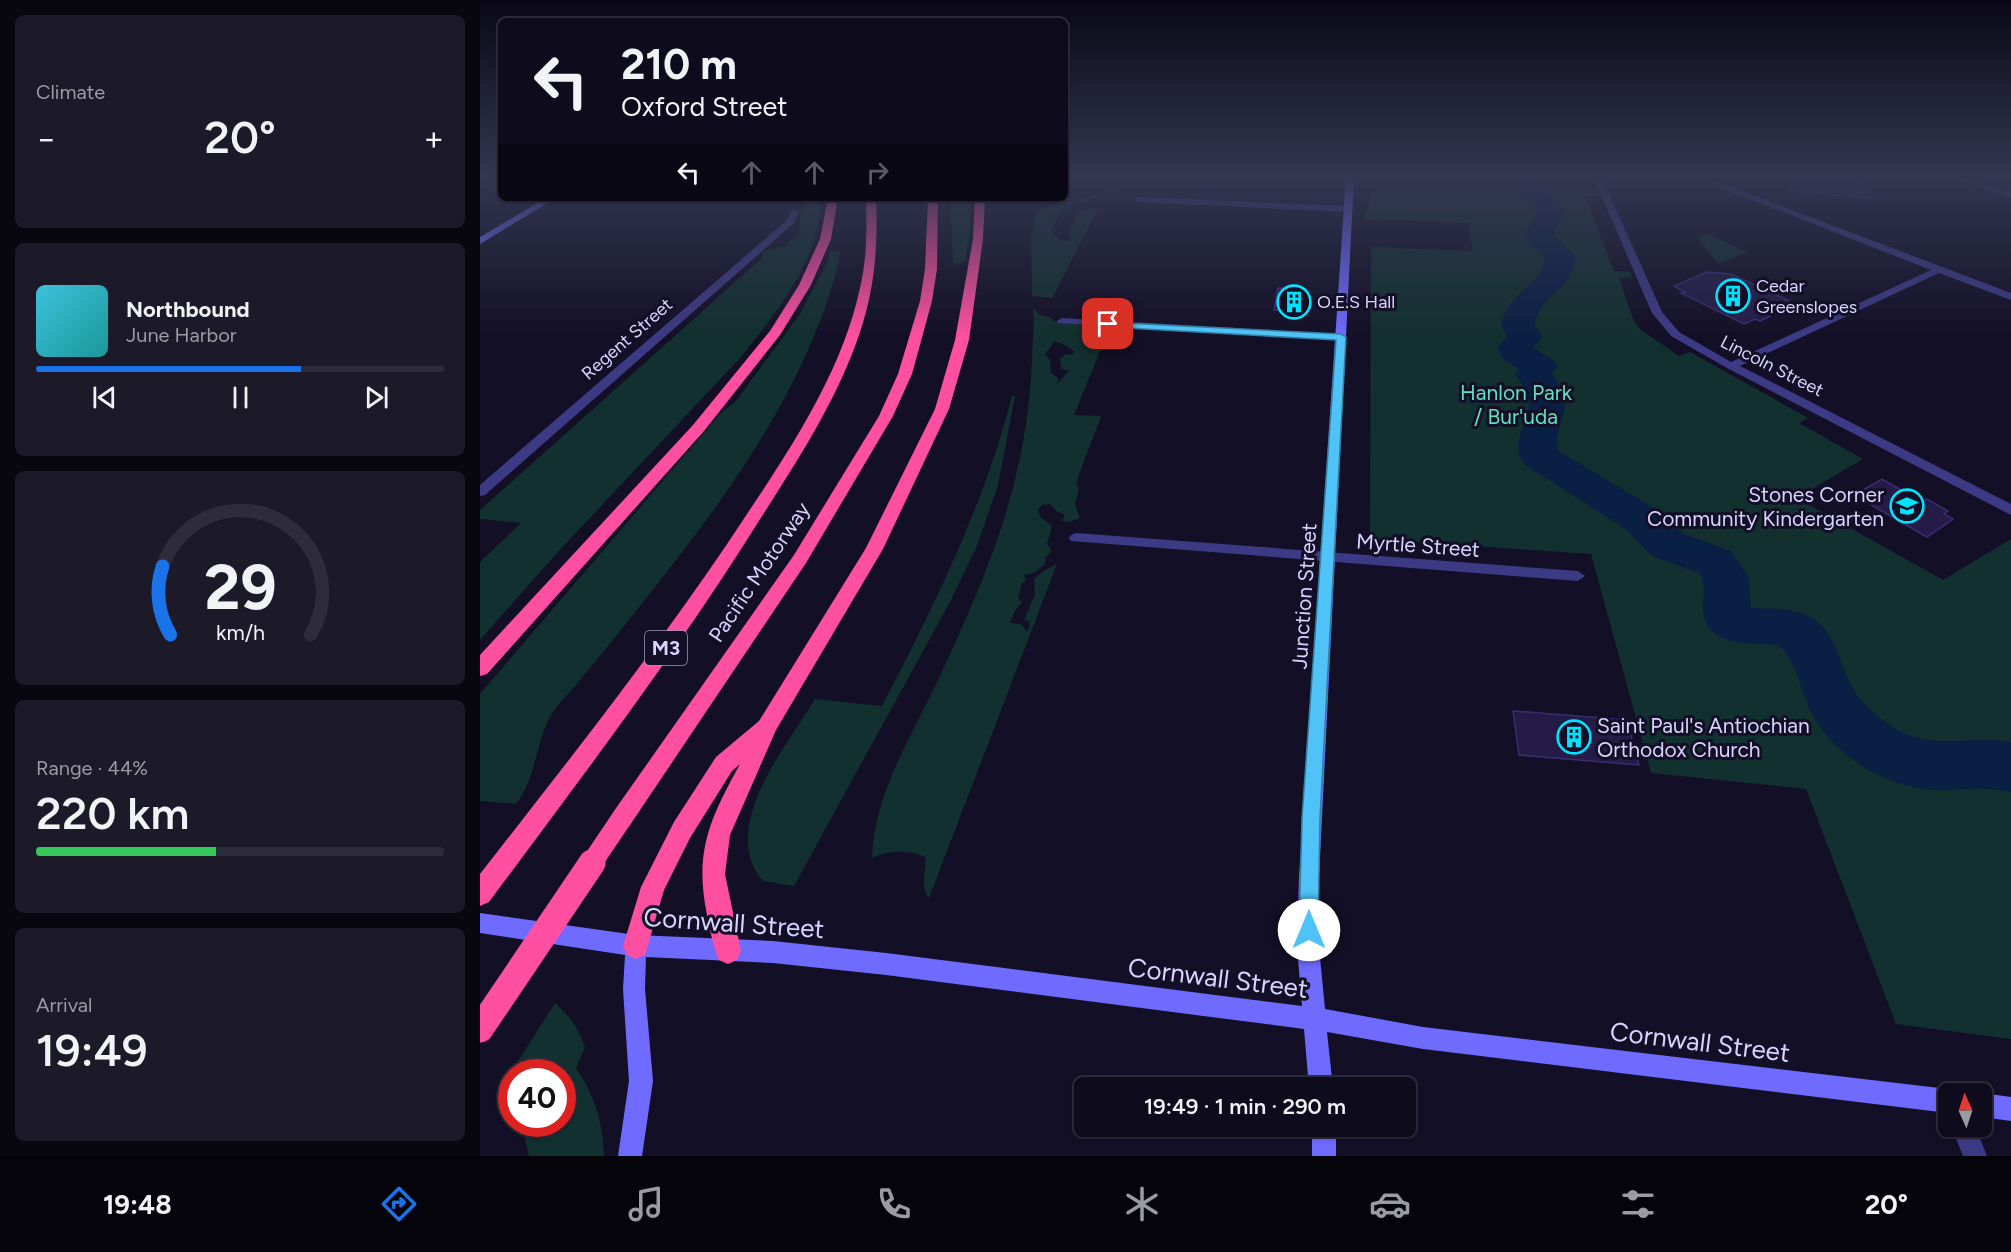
<!DOCTYPE html>
<html lang="en">
<head>
<meta charset="utf-8">
<style>
	:root { --surface:#0e0b1c; --page:#1c1929; --text:#f1f3f6; --muted:#9b9ba3; --line:#2e2b3b; --accent:#1a73e8 }
	body { margin:0; font-family:Figtree,sans-serif; background:var(--page); color:var(--text); height:100vh; display:flex; flex-direction:column; font-size:22px; white-space:nowrap }
	* { box-sizing:border-box; margin:0 }
	p { font-size:20px; color:var(--muted) }
	.icon { flex:none; width:33px; height:33px; fill:none; stroke:currentColor; stroke-width:2; stroke-linecap:round; stroke-linejoin:round }
	.map { position:relative; flex:1; overflow:hidden }
	.side { display:flex; flex-direction:column; gap:15px; padding:15px; background:#08060f; width:480px }
	.side>* { flex:none }
	.hud { position:absolute; left:18px; top:18px; width:570px; height:183px; border-radius:9px; box-shadow:0 2px 4px #0004,0 0 0 2px var(--line); background:#0e0b1c; color:var(--text); overflow:hidden }
	.needle { width:39px; rotate:357deg }
	.fabs { position:absolute; left:1458px; top:1083px; display:grid; gap:12px }
	.fabs a { display:grid; place-items:center; width:54px; height:54px; border-radius:9px; background:var(--surface); box-shadow:0 2px 4px #0004,0 0 0 2px var(--line); font-size:30px }
	.speed { position:absolute; left:18px; top:1059px; display:flex; gap:12px; font-size:30px; font-weight:700; text-align:center }
	.speed>* { display:grid; place-content:center; width:78px; height:78px; border-radius:50%; background:var(--surface); box-shadow:0 2px 4px #0004,0 0 0 2px var(--line); line-height:1 }
	.speed .limit { border:9px solid #d22; background:#fff; color:#111 }
	.pin { position:absolute; display:grid; place-items:center; width:51px; height:51px; color:#fff; margin:-26px; border-radius:12px; box-shadow:0 3px 9px #0006 }
	.me { position:absolute; width:66px; margin:-33px; rotate:0deg; stroke-linejoin:round; filter:drop-shadow(0 0 4px #0008) }
	.turn { display:flex; align-items:center; gap:21px; height:126px; padding:0 24px; font-size:27px }
	.turn .icon { width:78px; height:78px; stroke-width:2.5 }
	.turn b { display:block; font-size:42px; line-height:51px }
	.lanes { display:flex; align-items:center; height:57px; padding:0 24px; background:#0003; justify-content:center; gap:30px; direction:ltr }
	.lanes .off { opacity:.35 }
	.big { font-size:45px; font-weight:600; line-height:1.1 }
	.side .widget { flex:1; display:flex; flex-direction:column; justify-content:center; gap:9px; min-width:0; padding:0 21px; border-radius:9px; background:var(--page) }
	.side .dial { align-items:center; gap:0 }
	.dial svg { height:156px; overflow:visible; fill:none; stroke:var(--line); stroke-width:7; stroke-linecap:round; text-anchor:middle }
	.dial text { fill:var(--text); stroke:none }
	.song { display:flex; align-items:center; gap:18px }
	.cover { width:72px; height:72px; border-radius:9px; background:linear-gradient(135deg,hsl(190 70% 55%),hsl(180 70% 35%)) }
	.played { height:6px; border-radius:3px; background:linear-gradient(90deg,var(--accent) 65%,var(--line) 65%) }
	.keys { display:flex; justify-content:space-around; direction:ltr }
	.heat { display:flex; justify-content:space-between; align-items:center; font-size:33px; direction:ltr }
	.charge { height:9px; border-radius:4px; background:linear-gradient(90deg,#34c759 44%,var(--line) 0) }
	.trip { position:absolute; left:594px; top:1077px; width:342px; height:60px; border-radius:9px; background:var(--surface); box-shadow:0 2px 4px #0004,0 0 0 2px var(--line); font-weight:600; line-height:60px; text-align:center }
	.tab-bar { display:flex; height:96px; justify-content:space-around; align-items:center; background:#06040b; color:var(--muted) }
	.tab-bar .icon { width:42px; height:42px }
	.tab-bar .on { color:var(--accent) }
	.tab-bar b { font-size:27px; color:var(--text) }
	main { display:flex; flex:1; min-height:0 }
	.map>svg:first-child { display:block }
	.green { fill:#12302f; fill-rule:evenodd }
	.lines { fill:none; stroke-linecap:round; stroke-linejoin:round }
	.river { fill:#0a1f44; fill-rule:evenodd }
	.building { fill:#241b47; stroke:#3b2d73; stroke-width:1.5 }
	.street { fill:#3d3a85; fill-rule:evenodd }
	.secondary { fill:#6f6bff; fill-rule:evenodd }
	.highway { fill:#ff4fa3; fill-rule:evenodd }
	.highway-bridge-far1 { stroke:#ff4fa3; stroke-width:21 }
	.highway-bridge { stroke:#ff4fa3; stroke-width:27 }
	.route { fill:#4fc3f7; stroke:#337fa1; stroke-width:1.5 }
	.labels { text-anchor:middle; dominant-baseline:central; stroke-width:6; stroke-linejoin:round; paint-order:stroke }
	.far-poi-label { font-size:18px; fill:#d9d4ff; stroke:#130f26; text-anchor:start }
	.far-street-label { font-size:18px; fill:#d9d4ff; stroke:#130f26 }
	.shield { fill:#130f26; stroke:#9e99be; stroke-width:1.5 }
	.shield-label { font-size:20px; font-weight:bold; fill:#d9d4ff }
	.park-label { font-size:21px; fill:#5fe0c0; stroke:#130f26 }
	.poi-label { font-size:21px; fill:#d9d4ff; stroke:#130f26; text-anchor:end }
	.street-label { font-size:21px; fill:#d9d4ff; stroke:#130f26 }
	.near-street-label { font-size:26px; fill:#d9d4ff; stroke:#130f26 }
</style>
</head>
<body>
<main>
<section class="side">
<div class="widget"><p>Climate</p>
<div class="heat"><a>−</a><b class="big">20°</b><a>+</a></div>
</div>
<div class="widget">
<div class="song"><i class="cover"></i><div><b>Northbound</b><p>June Harbor</p></div></div>
<div class="played"></div>
<div class="keys"><svg class="icon" aria-label="previous" viewBox="0 0 24 24"><path d="M18 5L8 12l10 7zM5 5v14"/></svg><svg class="icon" aria-label="pause" viewBox="0 0 24 24"><path d="M8 5v14M16 5v14"/></svg><svg class="icon" aria-label="next" viewBox="0 0 24 24"><path d="M6 5l10 7-10 7zM19 5v14"/></svg></div>
</div>
<div class="widget dial"><svg viewBox="0 0 100 80">
<path d="M14 69A42 42 0 1 1 86 69"/>
<path d="M14 69A42 42 0 0 1 10 34" stroke="#1a73e8"/>
<text x="50" y="56" font-size="32" font-weight="700">29</text>
<text x="50" y="72" font-size="11">km/h</text>
</svg></div>
<div class="widget"><p>Range · 44%</p><b class="big">220 km</b><div class="charge"></div></div>
<div class="widget"><p>Arrival</p><b class="big">19:49</b></div>
</section>
<div class="map">
<svg width="1531" height="1156" viewBox="0 0 1531 1156">
	<rect width="100%" height="100%" fill="#130f26"/>
	<path class="green" d="M645,176H649C630,203 577,196 572,232C577,238 582,244 590,240V229L598,212L619,207L572,298L552,296L551,238L555,215C578,193 622,207 645,176Z
		M892,176H1093L1087,184L1088,187L1108,189L1117,194L1118,196H1105L1134,271L1150,272L1152,277L1139,278L1154,321L1160,329L1199,356L1210,352L1328,418L1319,423L1383,459L1317,498L1463,580L1531,539V1039L1416,1024L1326,789L1171,773L1111,554L890,539L891,247L993,251L988,223L883,219L892,194Z
		M325,198H341C341,258 297,312 261,357L77,553L0,640V562L41,523L0,519V510L281,259L283,251L308,245L306,243L319,235L320,214L325,205Z
		M470,198H490V231L485,262L473,264Z
		M1228,234L1268,252L1238,264L1217,237Z
		M355,251L360,252L359,261C326,393 240,506 156,611C136,636 116,661 96,685C88,695 76,705 70,717C55,745 56,779 36,804L0,801V694L241,413L255,402L320,314L349,259V252Z
		M553,308L560,315L571,317L574,321L610,324L627,334L594,415L621,416L596,483L599,489L595,504L600,518L590,522L582,521L585,515L576,511L570,504L562,505L558,509L560,516L572,526L567,544L572,551L566,557L565,564L554,573L544,575L546,580L542,583L538,598L542,603L535,610L530,623L541,624L546,631L550,627L549,622L544,620L555,594L554,580C559,573 568,568 577,564L449,898C439,884 447,873 445,857C430,850 407,850 392,858C394,794 431,737 458,680C509,571 547,481 552,359C552,342 555,325 553,308ZM574,342L581,343L594,351L592,355L586,354L580,359L581,369L589,371L577,384L578,378L571,373L570,360L565,354Z
		M532,396H535L518,485L497,546L470,602L314,886L283,881C237,828 307,746 335,699L402,706C454,606 504,505 532,396Z
		M75,1003C90,1016 98,1028 105,1047L96,1068C115,1096 123,1122 124,1156H49L42,1124H82V1072H31Z"/>
	<g class="lines">
		<path class="river" d="M1030,176H1054C1062,190 1076,198 1085,213L1073,235L1095,256C1095,292 1058,293 1055,326L1062,337L1053,348L1072,359L1078,366L1072,374C1099,405 1075,418 1077,450L1177,510L1204,534L1251,551L1269,578L1271,608C1291,609 1310,607 1329,616C1357,630 1359,667 1374,690C1384,706 1401,720 1418,730C1452,750 1494,735 1531,742V792C1505,786 1479,791 1453,790C1405,787 1355,756 1332,714C1322,695 1315,656 1298,645C1266,643 1219,647 1223,600C1224,590 1225,581 1219,573L1172,556L1147,530L1044,464C1028,440 1051,424 1049,399C1048,389 1040,382 1035,374L1039,369L1024,360L1017,348L1027,336L1021,326C1027,291 1064,285 1065,258L1044,237L1057,213C1049,198 1038,195 1030,176Z"/>
	</g>
	<path class="building" d="M1311,176H1378L1392,198L1310,191Z
		M1227,272L1251,274L1316,304L1280,321L1275,319L1264,324L1201,293L1205,292L1194,286Z
		M798,288L826,289L824,311L794,310Z
		M1402,479L1442,502L1447,499L1468,511L1464,514L1473,519L1447,537L1374,495Z
		M1033,711L1147,720L1159,765L1039,755Z"/>
	<g class="lines">
		<path class="street" d="M1113,176H1121L1182,312L1199,332L1251,362L1451,270L1211,176H1222L1531,293V300L1459,273L1260,366L1531,504V515L1247,368L1191,336L1172,313Z
			M1468,176H1479L1531,192V198Z
			M656,197L868,206L872,209L868,212L659,202L656,201Z
			M312,210L319,212L313,224L5,495L0,496V485L306,221Z
			M582,318L861,334L866,337L861,340L578,323L577,321Z
			M596,533L1098,571L1105,576L1098,581L591,541L589,538L591,535Z
			M1471,1126H1495L1507,1156H1483Z"/>
		<path class="secondary" d="M866,176H874L839,877V947L845,1009L943,1027L1468,1089L1477,1094H1468V1113L943,1049L847,1032L853,1088H829L824,1029L406,975L293,963L166,957L165,989L173,1081L162,1156H138L149,1081L143,989L145,955L0,933V913L156,935L293,941L406,953L822,1006L817,947L819,877Z
			M66,198H76L0,244V237Z
			M1502,1093L1531,1097V1121L1502,1117Z
			M832,1126H856V1156H832Z"/>
		<path class="highway" d="M348,198H358L351,239L331,285L300,335L224,431L7,674L0,676V655L213,425L290,331L319,285L340,239Z
			M386,198H396C398,245 395,288 380,332C357,401 316,463 277,524C195,655 101,778 9,902L0,906V874C92,756 185,639 267,514C313,445 362,371 380,288C387,258 387,229 386,198Z
			M448,198H458L457,269L452,301L432,374L413,416L326,563L150,825L142,829L134,825L131,818L134,811L314,555L399,416L418,374L440,301L445,269Z
			M495,198H505L503,239L489,340L469,409L403,549L296,730L250,835L245,874L261,951L257,960L248,964L239,960C233,946 230,930 227,915C214,851 230,819 260,764L252,771L210,838L184,890L165,955L156,959L147,955L143,946L161,887L194,822L236,757L279,721L386,548L455,409L475,340L493,239Z"/>
		<path class="highway-bridge-far1" d="M111,864L142,818"/>
		<path class="highway-bridge" d="M0,1029L112,863"/>
	</g>
	<linearGradient id="sky" x2="0" y2="1"><stop stop-color="#0a0815"/><stop offset="0.52" stop-color="#333752"/><stop offset="1" stop-color="#333752" stop-opacity="0"/></linearGradient>
	<rect width="1531" height="338" fill="url(#sky)"/>
	<path class="route" d="M624,322L861,334L866,337L840,818L838,930L836,936L829,939L822,936L819,930L822,818L856,340L628,327L623,324Z"/>
	<defs>
		<symbol id="building-ring" viewBox="-11 -11 22 22"><circle r="9.5" fill="#130f26" stroke="#00e5ff" stroke-width="1.5"/><path d="M-4-6H4V6H1V3H-1V6H-4ZM-2.5-4.3h1.7v1.8h-1.7ZM.8-4.3h1.7v1.8H.8ZM-2.5-1h1.7V.8h-1.7ZM.8-1h1.7V.8H.8Z" fill="#00e5ff"/></symbol>
		<symbol id="school-ring" viewBox="-11 -11 22 22"><circle r="9.5" fill="#130f26" stroke="#00e5ff" stroke-width="1.5"/><path d="M0-5L7-2L0 1L-7-2ZM-4 1L0 2.5L4 1V4Q0 6-4 4Z" fill="#00e5ff"/></symbol>
	</defs>
	<g fill-rule="evenodd">
		<use href="#building-ring" x="1234" y="277" width="38" height="38"/>
		<use href="#building-ring" x="795" y="283" width="38" height="38"/>
		<use href="#school-ring" x="1408" y="487" width="38" height="38"/>
		<use href="#building-ring" x="1075" y="718" width="38" height="38"/>
	</g>
	<g class="labels">
		<g class="far-poi-label">
			<text x="1276" y="286">Cedar<tspan x="1276" dy="21">Greenslopes</tspan></text>
			<text x="837" y="302">O.E.S Hall</text>
		</g>
		<g class="far-street-label">
			<text transform="translate(147 339) rotate(-41)">Regent Street</text>
			<text transform="translate(1292 366) rotate(27)">Lincoln Street</text>
		</g>
		<rect class="shield" x="165" y="631" width="42" height="34" rx="4.5"/>
		<g class="shield-label">
			<text x="186" y="648">M3</text>
		</g>
		<g class="park-label">
			<text x="1036" y="392">Hanlon Park<tspan x="1036" dy="24">/ Bur'uda</tspan></text>
		</g>
		<g class="poi-label">
			<text x="1404" y="494">Stones Corner<tspan x="1404" dy="24">Community Kindergarten</tspan></text>
			<text x="1117" y="725" text-anchor="start">Saint Paul's Antiochian<tspan x="1117" dy="24">Orthodox Church</tspan></text>
		</g>
		<g class="street-label">
			<text transform="translate(938 545) rotate(4)">Myrtle Street</text>
			<text transform="translate(279 572) rotate(-56)">Pacific Motorway</text>
			<text transform="translate(824 596) rotate(-86)">Junction Street</text>
		</g>
		<g class="near-street-label">
			<text transform="translate(254 923) rotate(4)">Cornwall Street</text>
			<text transform="translate(738 978) rotate(7)">Cornwall Street</text>
			<text transform="translate(1220 1042) rotate(7)">Cornwall Street</text>
		</g>
	</g>
</svg>
<div class="fabs">
<a><svg class="needle" viewBox="-14 -14 28 28"><path d="M0-13l5 13h-10z" fill="#e53935"/><path d="M0 13l5-13h-10z" fill="#9b9ba3"/></svg></a>
</div>
<div class="speed"><div class="limit">40</div></div>
<div class="pin" style="left:628px;top:324px;background:#d93025"><svg class="icon" aria-label="arrive" viewBox="0 0 24 24"><path d="M6 21V4h12l-3 4 3 4H6"/></svg></div>
<svg class="me" style="left:829px;top:930px" viewBox="-20 -20 40 40"><circle r="19" fill="#fff"/><path d="M0-13L10 11 0 6-10 11z" fill="#4fc3f7"/></svg>
<div class="trip">19:49 · 1 min · 290 m</div>
<div class="hud">
<div class="turn"><svg class="icon" aria-label="left" viewBox="0 0 24 24"><path d="M17 20v-9H6M10 6l-5 5 5 5"/></svg><div><b>210 m</b>Oxford Street</div></div>
<div class="lanes"><svg class="icon" aria-label="left" viewBox="0 0 24 24"><path d="M17 20v-9H6M10 6l-5 5 5 5"/></svg><svg class="icon off" aria-label="ahead" viewBox="0 0 24 24"><path d="M12 20V5M6 11l6-6 6 6"/></svg><svg class="icon off" aria-label="ahead" viewBox="0 0 24 24"><path d="M12 20V5M6 11l6-6 6 6"/></svg><svg class="icon off" aria-label="right" viewBox="0 0 24 24"><path d="M7 20v-9h11M14 6l5 5-5 5"/></svg></div>
</div>
</div>
</main>
<nav class="tab-bar">
<b>19:48</b>
<svg class="icon on" aria-label="directions" viewBox="0 0 24 24"><path d="M12 3l9 9-9 9-9-9zM9 14v-3h6M13 9l2 2-2 2"/></svg>
<svg class="icon" aria-label="music" viewBox="0 0 24 24"><path d="M9 18V5l10-2v13"/><circle cx="6" cy="18" r="3"/><circle cx="16" cy="16" r="3"/></svg>
<svg class="icon" aria-label="phone" viewBox="0 0 24 24"><path d="M5 4h4l2 5-3 2q2 4 5 5l2-3 5 2v4C11 20 4 13 5 4z"/></svg>
<svg class="icon" aria-label="climate" viewBox="0 0 24 24"><path d="M12 3v18M4 7l16 10M4 17L20 7"/></svg>
<svg class="icon" aria-label="car" viewBox="0 0 24 24"><path d="M5 17H2v-5l4-1 3-4h7l3 4 3 1v5h-3M9 17h6M6 11h13"/><circle cx="7" cy="17" r="2"/><circle cx="17" cy="17" r="2"/></svg>
<svg class="icon" aria-label="filters" viewBox="0 0 24 24"><path d="M4 7h16M4 17h16"/><circle cx="9" cy="7" r="2"/><circle cx="15" cy="17" r="2"/></svg>
<b>20°</b>
</nav>
</body>
</html>
